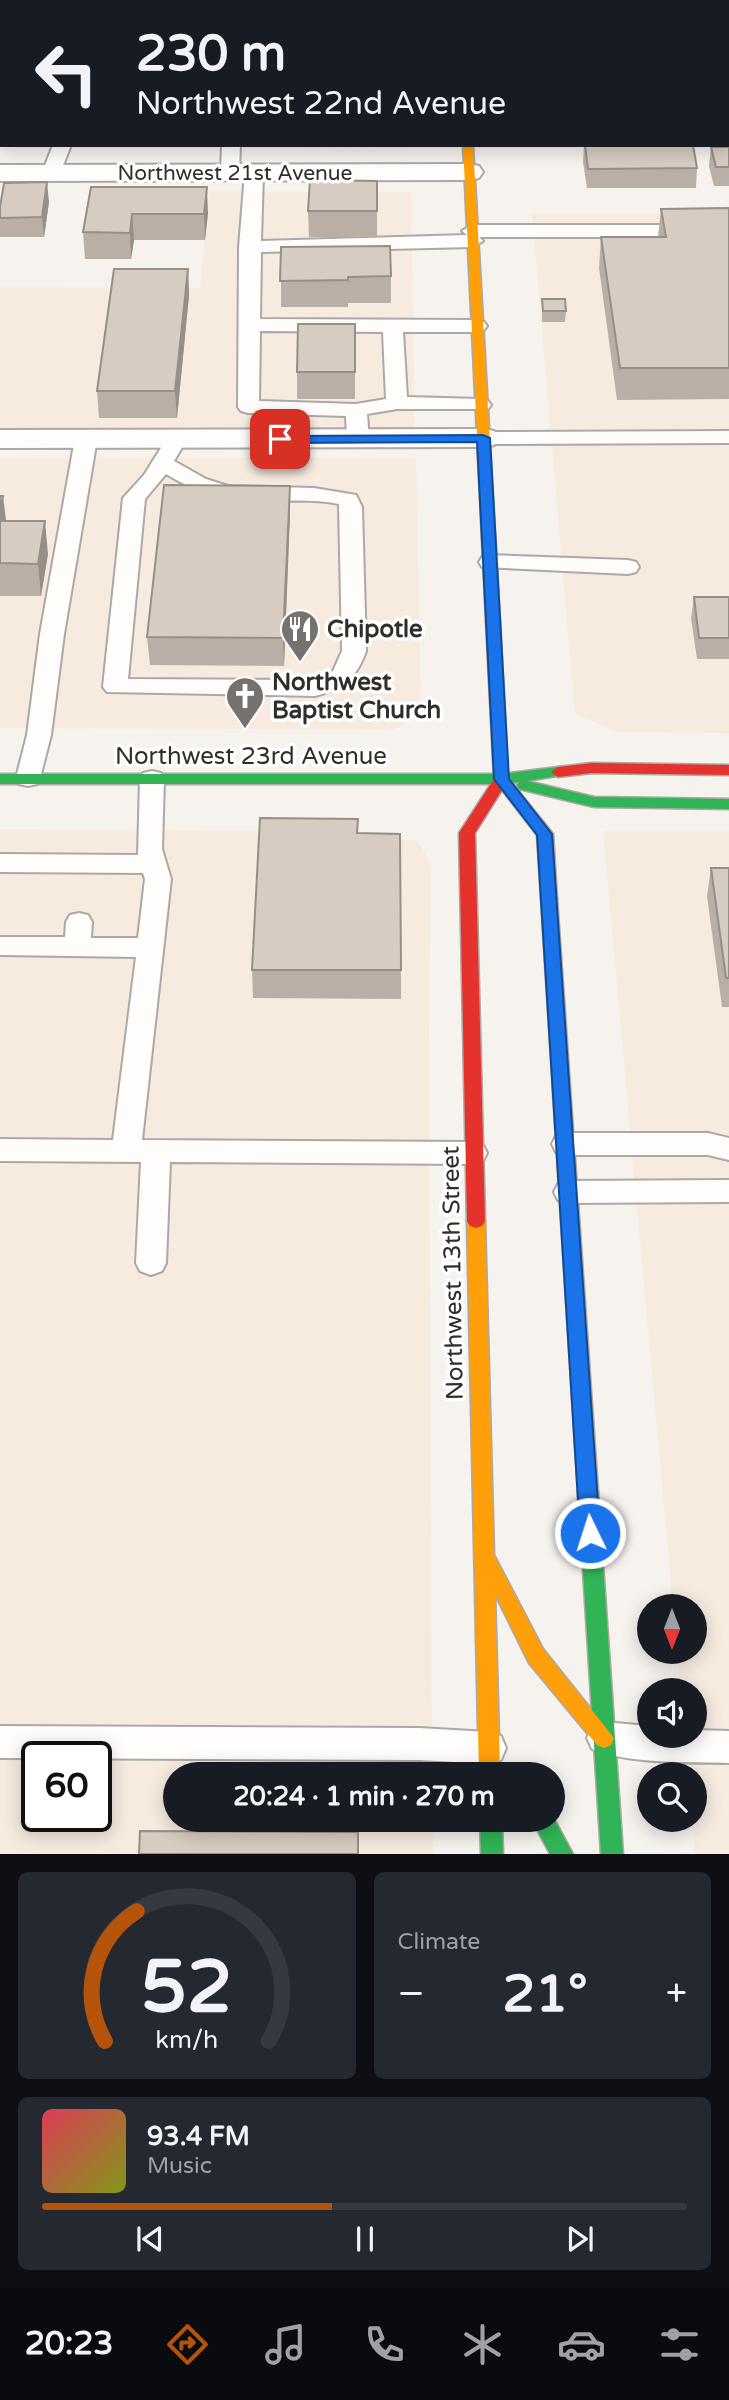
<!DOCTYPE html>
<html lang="en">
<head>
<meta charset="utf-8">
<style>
	:root { --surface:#171b24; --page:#242831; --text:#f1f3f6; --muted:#9ea1a6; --line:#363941; --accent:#b45309 }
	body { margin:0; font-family:"Varela Round",sans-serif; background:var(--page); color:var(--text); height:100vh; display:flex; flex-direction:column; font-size:26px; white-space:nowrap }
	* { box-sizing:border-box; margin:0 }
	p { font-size:23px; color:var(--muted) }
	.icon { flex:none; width:38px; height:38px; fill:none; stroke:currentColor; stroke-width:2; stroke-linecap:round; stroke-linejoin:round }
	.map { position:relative; height:1854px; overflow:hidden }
	.drawer { display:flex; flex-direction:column; gap:18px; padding:18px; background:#0d0f14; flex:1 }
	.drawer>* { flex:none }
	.hud { position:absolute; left:0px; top:0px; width:730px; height:147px; box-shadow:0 4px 18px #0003; background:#171b24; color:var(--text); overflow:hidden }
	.needle { width:46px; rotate:180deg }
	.controls { position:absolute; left:637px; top:1594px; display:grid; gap:14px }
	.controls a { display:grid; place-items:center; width:70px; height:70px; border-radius:50%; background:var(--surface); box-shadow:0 4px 18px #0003; font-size:35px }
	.speed { position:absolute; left:21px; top:1741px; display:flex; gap:14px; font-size:35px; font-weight:700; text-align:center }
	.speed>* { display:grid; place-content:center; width:91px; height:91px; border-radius:50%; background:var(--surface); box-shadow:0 4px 18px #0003; line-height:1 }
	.speed .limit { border:4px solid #111; border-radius:10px; background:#fff; color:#111 }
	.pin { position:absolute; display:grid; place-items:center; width:60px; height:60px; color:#fff; margin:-30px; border-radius:14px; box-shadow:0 4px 10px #0006 }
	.me { position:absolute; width:77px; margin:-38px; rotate:356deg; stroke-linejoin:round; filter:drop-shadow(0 0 5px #0008) }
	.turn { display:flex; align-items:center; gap:24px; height:147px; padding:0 21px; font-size:32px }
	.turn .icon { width:91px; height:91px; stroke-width:2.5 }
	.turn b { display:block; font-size:49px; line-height:60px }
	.big { font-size:52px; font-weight:800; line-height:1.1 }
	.drawer .card { flex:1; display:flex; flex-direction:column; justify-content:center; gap:10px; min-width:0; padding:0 24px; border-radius:10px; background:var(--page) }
	.drawer .dial { align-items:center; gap:0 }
	.dial svg { height:182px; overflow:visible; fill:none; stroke:var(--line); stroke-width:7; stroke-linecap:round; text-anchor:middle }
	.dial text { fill:var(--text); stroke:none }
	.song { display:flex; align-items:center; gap:21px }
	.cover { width:84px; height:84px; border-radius:10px; background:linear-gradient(135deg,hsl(350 70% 55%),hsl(70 70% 35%)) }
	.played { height:7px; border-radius:4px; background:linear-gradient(90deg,var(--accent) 45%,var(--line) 45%) }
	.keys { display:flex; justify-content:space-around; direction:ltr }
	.heat { display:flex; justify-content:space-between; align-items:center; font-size:38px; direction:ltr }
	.drawer .tiles { flex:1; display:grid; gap:18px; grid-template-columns:1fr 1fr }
	.card:last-child { grid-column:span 2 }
	.trip { position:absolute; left:163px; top:1762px; width:402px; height:70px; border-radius:35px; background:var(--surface); box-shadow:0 4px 18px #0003; font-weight:800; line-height:70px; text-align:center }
	.menu { display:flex; height:112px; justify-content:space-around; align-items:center; background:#090b0e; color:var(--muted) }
	.menu .icon { width:49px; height:49px }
	.menu .active { color:var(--accent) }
	.menu b { font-size:32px; color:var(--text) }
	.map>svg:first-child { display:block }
	.commercial { fill:#f7ebe0; fill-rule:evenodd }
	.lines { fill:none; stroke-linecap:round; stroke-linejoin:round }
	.lane-casing { stroke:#aca8a5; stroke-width:4 }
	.street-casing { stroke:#aca8a5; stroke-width:4 }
	.fast-casing { stroke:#aca8a5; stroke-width:3 }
	.slow-casing { stroke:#aca8a5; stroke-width:3 }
	.jam-casing { stroke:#aca8a5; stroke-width:3 }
	.lane { fill:#fefdfc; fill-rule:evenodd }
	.street { fill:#fefdfc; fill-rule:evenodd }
	.fast { fill:#30b455; fill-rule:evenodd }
	.slow { fill:#ff9f0a; fill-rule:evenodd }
	.jam { fill:#e5322d; fill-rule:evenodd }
	.wall { fill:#b9afa6 }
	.shaded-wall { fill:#968f87 }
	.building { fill:#d7ccc1; stroke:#968f87; stroke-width:2 }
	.route { fill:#1a73e8; stroke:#114b97; stroke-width:2 }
	.labels { text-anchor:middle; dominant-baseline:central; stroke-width:7; stroke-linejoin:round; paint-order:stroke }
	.far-street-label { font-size:21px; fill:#302d2a; stroke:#fff }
	.poi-label { font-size:24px; font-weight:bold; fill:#302d2a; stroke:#fff; text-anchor:start }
	.street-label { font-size:24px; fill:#302d2a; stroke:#fff }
</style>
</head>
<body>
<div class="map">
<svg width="729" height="1854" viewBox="0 0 729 1854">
	<rect width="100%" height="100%" fill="#f6f2ee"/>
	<path class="commercial" d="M25,145H410V148L24,147Z
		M209,191L411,192L415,430L0,428V287L200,288Z
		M532,214H729V733L618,732L575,714Z
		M0,458H416L421,716L392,730L0,728Z
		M0,829L316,831L417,841L431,864L429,1028L432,1774H175V1820H433V1854H0ZM37,1757H96V1816H37Z
		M603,831H729V1854H695L692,1820H695V1774H688L684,1736H695V1690H680L677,1652H695V1606H673Z"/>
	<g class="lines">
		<defs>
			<path id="lane" d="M0,9H2L0,21Z
				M53,145H71L60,173L51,179L42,173Z
				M222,145H240L239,173L237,177L230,179L221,173Z
				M254,167L263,173L261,241L467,235L462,231L472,225H729V237H479L483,241L473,247L261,252L260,319L477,320L484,322L487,326L484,330L477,332H403L407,397L481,399L488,401L491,405L488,409H397L367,414L369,439L365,443H351L347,439L346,416L248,413L241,411L238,407L239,247L245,173ZM260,331L383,332L386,399L356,404L259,401Z
				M729,431V443L483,444L476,442L472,438L476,434L483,432Z
				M86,433L93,435L97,439L64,634L51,735L40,778L37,784L28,786L19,784L16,778L27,735L40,634L75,439L79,435Z
				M176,433L183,435L187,439L174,461L206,479L228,486L314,488L356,495L362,507L366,651C357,678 342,689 315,696L107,692L103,687L123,498L144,475L169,435ZM166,474C197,493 227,502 263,501C289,501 314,499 339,504L342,651L333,671L315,680L128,679L145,499Z
				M490,555L628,560L636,562L639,567L636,572L628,574L482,567L479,562L482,557Z
				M152,771L161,773L164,779L162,849L171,879L142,1140L473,1142L483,1145L487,1153L483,1161L473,1164L170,1162L166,1263L162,1271L151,1275L140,1271L136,1263L141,1162L0,1161V1139L113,1140L136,957L0,955V937H65L66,922L70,915L79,913L88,915L92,922L91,938H138L145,879L143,873L0,872V854L138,855L140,779L143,773Z
				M566,1133H708L729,1138V1160L708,1155H566L556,1152L552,1144L556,1136Z
				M729,1180V1202L568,1203L558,1200L554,1192L558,1184L568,1181Z
				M604,1722L649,1726V1736H695V1730L729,1731V1763C689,1762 628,1764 592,1749L587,1738L592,1727Z
				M0,1726L419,1728L489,1732L501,1736L506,1748L501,1760L489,1764L419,1760L0,1758Z"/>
			<path id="street" d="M728,118H729V134H728Z
				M469,164L479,166L483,172L479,178L469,180L0,181V165Z
				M483,429L494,431L499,438L494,445L483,447L0,448V430Z"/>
			<path id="fast" d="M558,767L565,772L563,775L527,781L594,797L729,799V809L594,807L519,789L517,785L519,782L501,784H0V774H501Z
				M588,1484L595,1486L598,1492L623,1854H601L578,1492L581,1486Z
				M553,1817L573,1854H550L532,1820H553Z
				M480,1820H502L503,1854H481Z"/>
			<path id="slow" d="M455,0H465V2H455Z
				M463,145H473L500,622L493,626L486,622Z
				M549,894L557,899L598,1492L595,1498L588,1500L581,1498L578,1492L541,899Z
				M476,1214L482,1216L485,1221L494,1555L543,1649L614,1738L611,1745L604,1748L597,1745L529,1663L495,1594L500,1774H479L467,1221L470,1216Z"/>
			<path id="jam" d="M493,618L500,622L508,778L553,834L557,899L549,904L541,899L537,835L502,790L475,833L485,1221L482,1226L476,1228L470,1226L467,1221L459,833L494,779L486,622Z
				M592,763L729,765V775L592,773L558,777L551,772L558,767Z"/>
		</defs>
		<use href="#lane" class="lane-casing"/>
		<use href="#street" class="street-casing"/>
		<use href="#fast" class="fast-casing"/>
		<use href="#slow" class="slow-casing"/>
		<use href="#jam" class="jam-casing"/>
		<use href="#lane" class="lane"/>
		<use href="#street" class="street"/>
		<use href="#fast" class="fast"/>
		<use href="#slow" class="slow"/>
		<use href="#jam" class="jam"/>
	</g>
	<path class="wall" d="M180,0H306V2H180Z
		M728,55H729V89H728Z
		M0,81H2V139H0Z
		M584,145L697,168L696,188H587L583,162Z
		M711,147H729V186H714L709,166Z
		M377,181V237H309L308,211Z
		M91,187L208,213L205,240H134L131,259H85L83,232Z
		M49,202L44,237H0V207Z
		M729,208V399L617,400L599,268L601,237H658L661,209Z
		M281,247L391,276V303H348V307H281Z
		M188,269L189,295L177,418H99L97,391Z
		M542,299L566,311L565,322H542Z
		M355,324V399H297V372Z
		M290,486V513L284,666L150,665L147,637Z
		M0,496L6,521L48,554L41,596H0Z
		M694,597H729V659H697L691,618Z
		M358,819V833L401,970V999L253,998L252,970Z
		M711,868H729V1007H722L707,896Z"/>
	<path class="shaded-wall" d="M47,182L49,202L44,237L42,217Z
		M207,187L208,213L205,240L204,214Z
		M132,214L134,240L131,259L130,233Z
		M188,269L189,295L177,418L175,391Z
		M290,486V513L284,666L283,638Z
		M3,496L7,528L0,539V510Z
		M45,521L48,554L41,596L38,564Z"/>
	<path class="building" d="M262,0H304V2H262Z
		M728,55H729V71H728Z
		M0,81H2V105H0Z
		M585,145H693L697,168L588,169Z
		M711,147H729V167H716Z
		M310,180L377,181V211H308Z
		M47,182L42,217L0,218V207L4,183Z
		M91,187H207L204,214H132L130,233L83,232Z
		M729,208V368H620L601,237H666L661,209Z
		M390,246L391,276L348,277V280L280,281L281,247Z
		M114,269H188L175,391H97Z
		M542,299H565L566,311H543Z
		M298,324H355V372H297Z
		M164,485L290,486L283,638L147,637Z
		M0,496H3L0,510Z
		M0,521H45L38,564L0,563Z
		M694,597H729V638H699Z
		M260,818L358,819L357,833L400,834L401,970H252Z
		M711,868H729V978H726Z
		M140,1831L358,1832V1854H139Z"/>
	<path class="route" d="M483,435L490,438L509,779L552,834L600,1533L597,1539L590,1542L583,1539L580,1533L537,835L494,779L477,442L280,443L273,439L280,436Z"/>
	<defs>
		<symbol id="restaurant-pin" viewBox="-11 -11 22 30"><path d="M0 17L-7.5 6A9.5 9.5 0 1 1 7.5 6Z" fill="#75726f" stroke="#fff"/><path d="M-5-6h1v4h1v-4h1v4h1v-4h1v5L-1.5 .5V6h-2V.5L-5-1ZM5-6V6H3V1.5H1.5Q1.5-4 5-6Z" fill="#fff"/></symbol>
		<symbol id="church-pin" viewBox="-11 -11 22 30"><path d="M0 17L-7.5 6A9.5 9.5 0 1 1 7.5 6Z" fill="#75726f" stroke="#fff"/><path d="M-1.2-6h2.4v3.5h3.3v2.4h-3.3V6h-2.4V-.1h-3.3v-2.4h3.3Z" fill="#fff"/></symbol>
	</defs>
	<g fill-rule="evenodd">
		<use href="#restaurant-pin" x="278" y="607" width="44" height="60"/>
		<use href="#church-pin" x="223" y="674" width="44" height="60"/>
	</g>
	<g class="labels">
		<g class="far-street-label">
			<text x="235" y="173">Northwest 21st Avenue</text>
		</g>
		<g class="poi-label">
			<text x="327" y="629">Chipotle</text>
			<text x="272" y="682">Northwest<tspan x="272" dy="28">Baptist Church</tspan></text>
		</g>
		<g class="street-label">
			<text x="251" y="756">Northwest 23rd Avenue</text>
			<text transform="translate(453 1273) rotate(-91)">Northwest 13th Street</text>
		</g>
	</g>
</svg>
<div class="controls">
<a><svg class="needle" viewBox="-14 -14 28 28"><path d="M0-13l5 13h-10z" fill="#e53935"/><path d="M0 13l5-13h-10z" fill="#9ea1a6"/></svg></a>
<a><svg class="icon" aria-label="sound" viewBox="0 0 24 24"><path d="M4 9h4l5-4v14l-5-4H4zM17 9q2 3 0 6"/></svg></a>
<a><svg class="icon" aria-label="search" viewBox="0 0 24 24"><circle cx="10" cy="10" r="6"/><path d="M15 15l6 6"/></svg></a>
</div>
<div class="speed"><div class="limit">60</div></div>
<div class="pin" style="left:280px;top:439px;background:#d93025"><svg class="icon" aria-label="arrive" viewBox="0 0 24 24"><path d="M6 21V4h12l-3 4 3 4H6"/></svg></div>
<svg class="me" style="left:590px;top:1533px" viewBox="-20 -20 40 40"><circle r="17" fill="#1a73e8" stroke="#fff" stroke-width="3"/><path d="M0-11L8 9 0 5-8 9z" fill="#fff"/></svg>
<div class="trip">20:24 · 1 min · 270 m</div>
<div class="hud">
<div class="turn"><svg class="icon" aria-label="left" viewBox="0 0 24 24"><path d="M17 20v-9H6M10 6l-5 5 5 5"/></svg><div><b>230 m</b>Northwest 22nd Avenue</div></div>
</div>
</div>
<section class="drawer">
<div class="tiles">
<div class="card dial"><svg viewBox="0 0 100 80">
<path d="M14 69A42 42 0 1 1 86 69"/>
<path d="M14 69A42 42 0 0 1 28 12" stroke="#b45309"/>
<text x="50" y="56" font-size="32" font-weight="700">52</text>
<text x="50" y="72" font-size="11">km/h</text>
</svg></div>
<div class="card"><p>Climate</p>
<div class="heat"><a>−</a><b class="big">21°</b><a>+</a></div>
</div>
<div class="card">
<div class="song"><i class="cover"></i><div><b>93.4 FM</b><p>Music</p></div></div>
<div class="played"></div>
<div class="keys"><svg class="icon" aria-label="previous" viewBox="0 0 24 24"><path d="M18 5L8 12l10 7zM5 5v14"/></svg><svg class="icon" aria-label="pause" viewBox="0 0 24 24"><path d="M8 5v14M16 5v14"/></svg><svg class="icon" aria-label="next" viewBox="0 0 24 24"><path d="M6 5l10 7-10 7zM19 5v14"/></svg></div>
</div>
</div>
</section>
<nav class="menu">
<b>20:23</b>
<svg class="icon active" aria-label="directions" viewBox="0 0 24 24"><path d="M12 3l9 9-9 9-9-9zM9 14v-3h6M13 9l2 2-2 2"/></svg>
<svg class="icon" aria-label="music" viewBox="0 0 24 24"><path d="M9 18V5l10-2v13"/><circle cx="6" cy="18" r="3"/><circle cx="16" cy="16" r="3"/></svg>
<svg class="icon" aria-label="phone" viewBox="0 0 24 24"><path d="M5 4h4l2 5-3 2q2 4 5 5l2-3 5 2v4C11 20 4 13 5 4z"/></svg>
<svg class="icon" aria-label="climate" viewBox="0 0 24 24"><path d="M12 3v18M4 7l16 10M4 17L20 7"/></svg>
<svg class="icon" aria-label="car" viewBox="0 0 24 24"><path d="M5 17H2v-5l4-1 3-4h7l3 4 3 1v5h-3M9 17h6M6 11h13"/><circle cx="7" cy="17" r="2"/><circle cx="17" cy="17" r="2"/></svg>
<svg class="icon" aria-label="filters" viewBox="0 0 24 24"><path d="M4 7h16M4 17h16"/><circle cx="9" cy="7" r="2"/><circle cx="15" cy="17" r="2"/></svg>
</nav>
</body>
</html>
